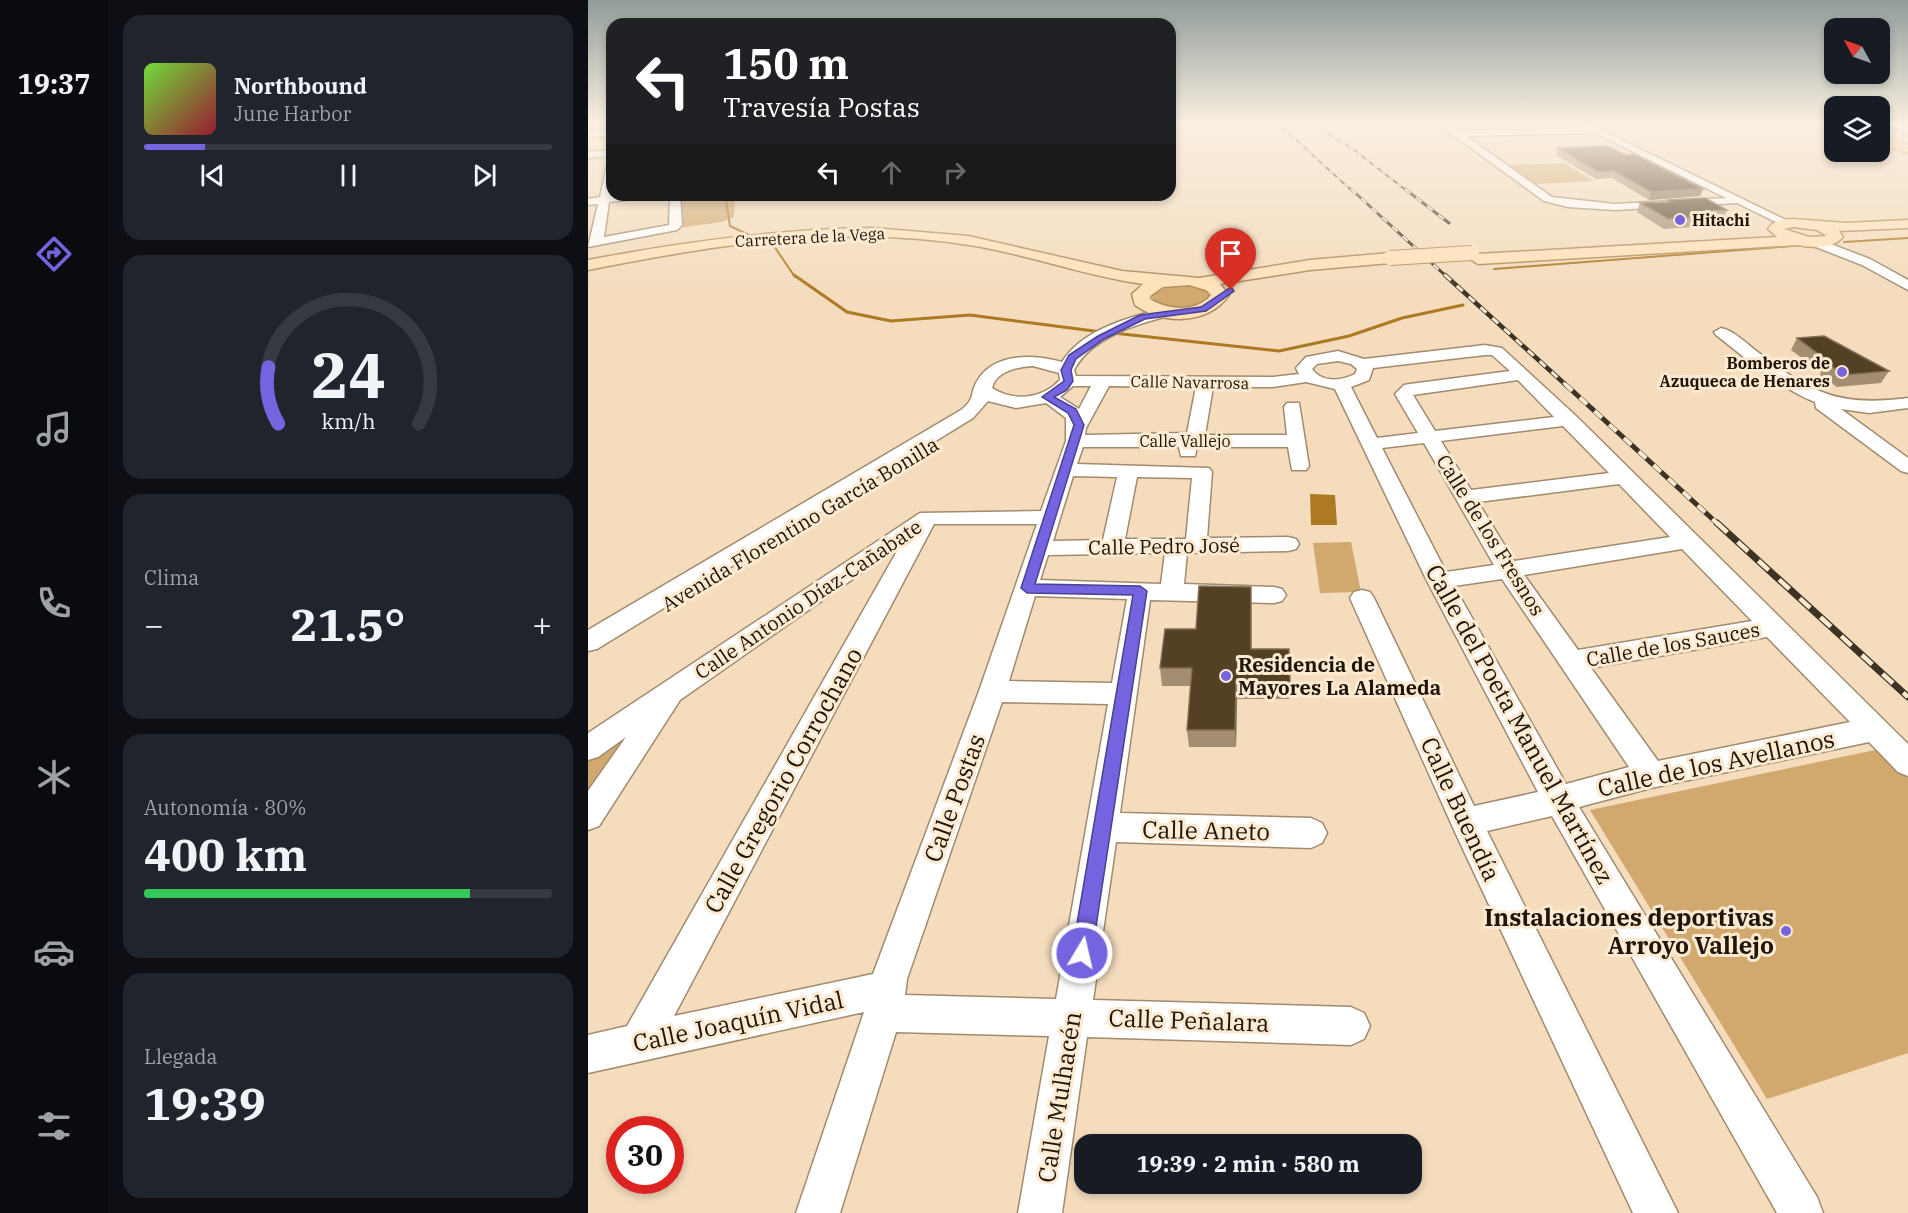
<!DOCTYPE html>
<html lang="es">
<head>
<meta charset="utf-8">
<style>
	:root { --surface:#171b24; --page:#20242c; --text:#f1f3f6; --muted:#9ea1a6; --line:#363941; --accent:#7464df }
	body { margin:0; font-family:"IBM Plex Serif",serif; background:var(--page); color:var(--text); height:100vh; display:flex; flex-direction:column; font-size:22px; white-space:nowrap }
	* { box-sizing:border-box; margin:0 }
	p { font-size:20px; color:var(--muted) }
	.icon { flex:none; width:33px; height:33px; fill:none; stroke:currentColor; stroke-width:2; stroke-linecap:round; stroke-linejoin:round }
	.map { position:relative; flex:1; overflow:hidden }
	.panel { display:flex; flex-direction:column; gap:15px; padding:15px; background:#0d0f14; width:480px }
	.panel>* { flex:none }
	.guide { position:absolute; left:18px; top:18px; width:570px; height:183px; border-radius:18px; box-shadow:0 3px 9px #0003; background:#202124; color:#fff; overflow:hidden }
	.needle { width:39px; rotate:310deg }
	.controls { position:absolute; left:1236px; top:18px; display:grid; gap:12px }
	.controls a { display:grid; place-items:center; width:66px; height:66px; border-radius:12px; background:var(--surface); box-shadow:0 3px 9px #0003; font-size:30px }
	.speed { position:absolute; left:18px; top:1116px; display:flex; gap:12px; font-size:30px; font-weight:700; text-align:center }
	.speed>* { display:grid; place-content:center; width:78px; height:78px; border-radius:50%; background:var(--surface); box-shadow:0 3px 9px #0003; line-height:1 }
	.speed .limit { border:9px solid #d22; background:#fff; color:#111 }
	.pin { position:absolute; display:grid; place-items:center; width:51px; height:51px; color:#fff; margin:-62px -26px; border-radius:50% 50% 50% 0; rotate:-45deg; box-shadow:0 0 6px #0007 }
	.pin .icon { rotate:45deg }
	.me { position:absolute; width:66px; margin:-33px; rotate:9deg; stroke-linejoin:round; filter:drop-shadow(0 0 4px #0008) }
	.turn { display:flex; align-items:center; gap:21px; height:126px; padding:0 18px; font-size:27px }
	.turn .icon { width:78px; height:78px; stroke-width:2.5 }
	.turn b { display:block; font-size:42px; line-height:51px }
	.lanes { display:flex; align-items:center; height:57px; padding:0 18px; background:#0003; justify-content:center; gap:30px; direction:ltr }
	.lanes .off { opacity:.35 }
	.big { font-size:45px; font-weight:700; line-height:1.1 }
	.panel .card { flex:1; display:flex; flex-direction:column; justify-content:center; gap:9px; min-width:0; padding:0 21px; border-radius:18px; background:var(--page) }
	.panel .dial { align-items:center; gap:0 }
	.dial svg { height:156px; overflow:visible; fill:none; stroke:var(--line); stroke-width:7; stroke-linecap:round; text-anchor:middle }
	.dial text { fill:var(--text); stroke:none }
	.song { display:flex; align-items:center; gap:18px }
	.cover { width:72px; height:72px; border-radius:9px; background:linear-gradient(135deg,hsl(100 70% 55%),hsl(350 70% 35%)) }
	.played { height:6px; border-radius:3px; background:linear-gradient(90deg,var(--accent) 15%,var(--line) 15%) }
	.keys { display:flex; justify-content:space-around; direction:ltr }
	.heat { display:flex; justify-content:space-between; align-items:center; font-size:33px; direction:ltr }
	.charge { height:9px; border-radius:4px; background:linear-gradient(90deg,#34c759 80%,var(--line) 0) }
	.trip { position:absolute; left:486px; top:1134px; width:348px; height:60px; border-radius:18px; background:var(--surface); box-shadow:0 3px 9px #0003; font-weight:700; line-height:60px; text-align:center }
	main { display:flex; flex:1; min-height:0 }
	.menu { display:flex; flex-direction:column; width:108px; justify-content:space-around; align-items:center; background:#090b0e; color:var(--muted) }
	.menu .icon { width:42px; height:42px }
	.menu .on { color:var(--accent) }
	.menu b { font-size:27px; color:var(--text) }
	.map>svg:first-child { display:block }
	.green { fill:#d1a86e }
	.water { fill:#ad7922 }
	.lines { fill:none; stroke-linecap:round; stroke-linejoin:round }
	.stream-far1 { stroke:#ad7922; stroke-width:2 }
	.stream { stroke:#ad7922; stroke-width:3 }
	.minor-casing { stroke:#a18b6e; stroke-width:3 }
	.major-casing { stroke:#b08e5e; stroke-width:3 }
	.highway-casing { stroke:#b08e5e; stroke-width:3 }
	.minor { fill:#fff; fill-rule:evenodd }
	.major { fill:#fee2ba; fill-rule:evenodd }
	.highway { fill:#fece8c; fill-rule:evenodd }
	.rail-far4-casing { stroke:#3d3324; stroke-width:2 }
	.rail-far3-casing { stroke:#3d3324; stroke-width:3 }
	.rail-far2-casing { stroke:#3d3324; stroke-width:4.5 }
	.rail-far1-casing { stroke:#3d3324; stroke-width:5 }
	.rail-casing { stroke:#3d3324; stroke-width:7 }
	.rail-far4 { stroke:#fdead1; stroke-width:1.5; stroke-dasharray:5; stroke-linecap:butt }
	.rail-far3 { stroke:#fdead1; stroke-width:2; stroke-dasharray:7; stroke-linecap:butt }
	.rail-far2 { stroke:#fdead1; stroke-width:3; stroke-dasharray:8; stroke-linecap:butt }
	.rail-far1 { stroke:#fdead1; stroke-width:4; stroke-dasharray:10; stroke-linecap:butt }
	.rail { stroke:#fdead1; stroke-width:4.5; stroke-dasharray:14; stroke-linecap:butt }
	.major-bridge-casing { stroke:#b08e5e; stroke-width:16; stroke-linecap:butt }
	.major-bridge { stroke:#fee2ba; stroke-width:14 }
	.wall { fill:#a48e71 }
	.shaded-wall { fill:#836f53 }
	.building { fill:#534025; stroke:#836f53; stroke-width:1.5 }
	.route { fill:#7464df; stroke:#4b4191; stroke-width:1.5 }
	.poi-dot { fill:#7464df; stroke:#fdead1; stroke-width:2 }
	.labels { text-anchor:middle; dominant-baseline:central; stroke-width:6; stroke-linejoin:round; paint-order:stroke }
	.far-poi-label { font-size:16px; font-weight:bold; fill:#1e160a; stroke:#fdead1; text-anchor:start }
	.far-street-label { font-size:16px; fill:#1e160a; stroke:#fdead1 }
	.street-label { font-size:20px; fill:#1e160a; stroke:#fdead1 }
	.poi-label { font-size:20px; font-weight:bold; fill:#1e160a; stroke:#fdead1; text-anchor:start }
	.near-street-label { font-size:24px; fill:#1e160a; stroke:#fdead1 }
	.near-poi-label { font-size:24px; font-weight:bold; fill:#1e160a; stroke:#fdead1; text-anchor:end }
</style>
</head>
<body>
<main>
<nav class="menu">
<b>19:37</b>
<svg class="icon on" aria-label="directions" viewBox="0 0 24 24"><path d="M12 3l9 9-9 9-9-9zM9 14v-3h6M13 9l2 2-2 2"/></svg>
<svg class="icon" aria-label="music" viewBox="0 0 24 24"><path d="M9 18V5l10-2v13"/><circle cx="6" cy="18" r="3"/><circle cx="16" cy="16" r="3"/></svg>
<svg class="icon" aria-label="phone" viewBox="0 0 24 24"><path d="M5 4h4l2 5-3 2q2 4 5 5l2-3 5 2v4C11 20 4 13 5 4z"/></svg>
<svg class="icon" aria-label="climate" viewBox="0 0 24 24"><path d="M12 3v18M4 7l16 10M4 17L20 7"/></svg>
<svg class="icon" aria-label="car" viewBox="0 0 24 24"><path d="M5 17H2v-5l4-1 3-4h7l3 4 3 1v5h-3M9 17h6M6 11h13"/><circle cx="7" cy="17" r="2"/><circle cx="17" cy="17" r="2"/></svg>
<svg class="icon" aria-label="filters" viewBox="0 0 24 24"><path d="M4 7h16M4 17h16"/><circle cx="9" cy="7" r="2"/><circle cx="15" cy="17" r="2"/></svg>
</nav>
<section class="panel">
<div class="card">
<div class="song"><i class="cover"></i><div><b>Northbound</b><p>June Harbor</p></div></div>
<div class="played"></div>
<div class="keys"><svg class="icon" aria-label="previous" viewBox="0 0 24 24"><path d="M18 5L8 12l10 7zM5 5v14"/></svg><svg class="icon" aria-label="pause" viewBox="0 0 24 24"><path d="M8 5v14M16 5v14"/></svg><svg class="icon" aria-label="next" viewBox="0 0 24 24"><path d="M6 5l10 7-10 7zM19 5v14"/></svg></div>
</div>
<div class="card dial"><svg viewBox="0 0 100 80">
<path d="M14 69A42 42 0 1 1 86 69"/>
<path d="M14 69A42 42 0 0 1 9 40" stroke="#7464df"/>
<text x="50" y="56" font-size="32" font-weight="700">24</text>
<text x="50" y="72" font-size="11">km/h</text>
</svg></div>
<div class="card"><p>Clima</p>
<div class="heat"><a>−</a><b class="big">21.5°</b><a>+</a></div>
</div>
<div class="card"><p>Autonomía · 80%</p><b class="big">400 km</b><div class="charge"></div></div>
<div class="card"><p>Llegada</p><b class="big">19:39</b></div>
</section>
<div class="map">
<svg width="1320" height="1213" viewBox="0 0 1320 1213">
	<rect width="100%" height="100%" fill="#f4dcbd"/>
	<path class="green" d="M976,163L1006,181L946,184L919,165Z
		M88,195H147L146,217L134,222L89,228Z
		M602,284L621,292V299C605,308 578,315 564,298L565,294L583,285Z
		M763,542L773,592L732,593L725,543Z
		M48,724L0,795V756Z
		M1292,749L1320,777V1053L1179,1099L1002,810Z"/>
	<path class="water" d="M722,494L747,495L749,525H723Z"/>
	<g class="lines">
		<path class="stream-far1" d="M137,195L142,226L161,235
			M1256,242L1320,238
			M186,246L207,277
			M906,269L1217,245"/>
		<path class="stream" d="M206,275L259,312L303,321L382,315L514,332
			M525,333L691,351L761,336L814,318L875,305"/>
		<defs>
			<path id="minor" d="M854,123H860L871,131L997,128L990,123H999L1204,223L1194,225L1149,203L1027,210L980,207L956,201L854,127ZM1007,133L1138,198L1027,204L964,197L878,136Z
				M1293,123H1304L1320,127V133Z
				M24,129V135L0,138V132Z
				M24,150L22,196L60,195L55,198L21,202L16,237L81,225L82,195H92L94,225L89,230L0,247L10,204L0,205V199L12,197L21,156L0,158V152Z
				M1227,238L1282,259L1320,280V290L1274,265L1223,245L1221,242Z
				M579,308L586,312L584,315C550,324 504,336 486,370L488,376L685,377L711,374L708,368L718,357L750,351L776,359L897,345L914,348L988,416L1320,744V776L1310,772L1281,742L1063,788L991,807L1229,1197L1235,1213H1189L964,816L899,831L1090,1213H1045L867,832L762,598L766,592L774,590L782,592L786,598L886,806L950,792L839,581L747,389L718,382L685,387H625L617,435H699L696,407L699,403H711L721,466L718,470H704L700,447H609L607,456H593L591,447H495L489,464L621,468L624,472L619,538L700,537L708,539L711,544L708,549L700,551L599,553L596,584L686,587L694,589L698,595L694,601L686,603L562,600L532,813L723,818L734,823L739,833L734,843L723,848L528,842L505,1000L763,1007L776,1013L782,1026L776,1039L763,1045L499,1037L474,1213H430L461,1036L308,1032L252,1213H208L276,1012L0,1073V1035L39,1026L312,546L92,700L11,826L0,830V791L38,737L10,757L0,760V733L332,513L453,511L478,441V418L458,403L428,408L400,401L385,418L9,649L0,651V630L373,410C387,399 382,395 388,383C404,352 446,354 474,362C494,329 544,316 579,308ZM897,355H904L922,371L822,384L816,385L807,394L830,433L789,438L763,387L781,380L785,368ZM750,361L763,364L769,369L767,374C753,381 734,383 724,369L729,364ZM445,366L471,373L472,380C454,399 426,402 404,388C408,371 430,367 445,366ZM930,380L966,417L847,431L825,395ZM485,386H503L491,409L472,397ZM521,386L608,387L599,433L497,435L498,428ZM975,426L1021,473L883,490L853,441ZM836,443L906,565L858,572L794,448ZM485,476L529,477L515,540L465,541ZM549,477L604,478L598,539H537ZM1031,484L1082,537L926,561L890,502ZM346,524H449L391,691L285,974L86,1016ZM1094,549L1164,621L990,650L936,575ZM577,553L573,584L452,580L460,555ZM914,579L1041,767L978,784L866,586ZM447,596L539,599L524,683L421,681ZM1179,637L1262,722L1070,761L1003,668ZM414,702L520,704L468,999L317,995L319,979Z
				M1133,328C1147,331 1160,345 1171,353C1225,394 1252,407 1320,398V408L1281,413L1253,409L1320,458V473L1313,471L1228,408L1227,402C1190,387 1159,359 1128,335L1126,332Z"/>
			<path id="major" d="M1205,219L1258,223L1320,220V228L1251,231L1255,237C1245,249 1225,248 1210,245L890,264L882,259L890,254L1189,237L1180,229C1187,219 1194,220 1205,219ZM1205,227L1229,230L1239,236L1221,237L1196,229Z
				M285,228L380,236L534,271L611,278L722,260L802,253L810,258L802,263L722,270L632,284L641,295C620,325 575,325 547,305L544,294L555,284C496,276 440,254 381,245C254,224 125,245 0,270V260C95,242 188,229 285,228ZM601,285L618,290L623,295C609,313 579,310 562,299V296L575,287Z"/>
			<path id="highway" d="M1237,123H1246V127L1239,125Z
				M1292,135L1320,145V153L1292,143Z"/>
		</defs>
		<use href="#minor" class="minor-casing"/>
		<use href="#major" class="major-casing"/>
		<use href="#highway" class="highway-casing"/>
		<use href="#minor" class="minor"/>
		<use href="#major" class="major"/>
		<use href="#highway" class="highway"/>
		<defs>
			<path id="rail-far4" d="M690,123L764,191
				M736,131L765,149L819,191"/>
			<path id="rail-far3" d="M763,189L859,277
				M817,189L861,223"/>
			<path id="rail-far2" d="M857,275L979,386"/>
			<path id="rail-far1" d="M977,384L1131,525"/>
			<path id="rail" d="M1129,523L1320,697"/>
		</defs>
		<use href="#rail-far4" class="rail-far4-casing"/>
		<use href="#rail-far3" class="rail-far3-casing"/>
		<use href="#rail-far2" class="rail-far2-casing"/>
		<use href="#rail-far1" class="rail-far1-casing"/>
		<use href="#rail" class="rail-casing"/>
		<use href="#rail-far4" class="rail-far4"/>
		<use href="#rail-far3" class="rail-far3"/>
		<use href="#rail-far2" class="rail-far2"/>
		<use href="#rail-far1" class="rail-far1"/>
		<use href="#rail" class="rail"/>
		<defs>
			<path id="major-bridge" d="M802,258L884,253"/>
		</defs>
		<use href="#major-bridge" class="major-bridge-casing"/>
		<use href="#major-bridge" class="major-bridge"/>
	</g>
	<path class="wall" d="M969,148L1112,196L1061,200L1024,178L1008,179L968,155Z
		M1080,200L1139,210L1135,219L1124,220L1122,226L1076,229L1049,212L1052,203L1079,202Z
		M1209,338L1301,371L1293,383L1249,387L1232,375L1233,372L1203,350Z
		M663,649L702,682L701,699H649L648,747H601L599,730L603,686H574L572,668Z"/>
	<path class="shaded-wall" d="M1115,189L1112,196L1061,200L1063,192Z
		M648,682L649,699L648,747L647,730Z"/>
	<path class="building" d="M1020,146L1037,155L1046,154L1115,189L1063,192L1026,171L1010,172L969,148Z
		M1117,198L1139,210L1115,211L1126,216L1080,219L1052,203L1082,202L1080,200Z
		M1236,336L1301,371L1256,375L1239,363H1243L1209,338Z
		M611,586L663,587V649H701L702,682H648L647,730H599L604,668H572L577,629H608Z"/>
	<linearGradient id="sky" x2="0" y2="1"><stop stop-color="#909c99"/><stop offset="0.42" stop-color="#faefe1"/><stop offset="1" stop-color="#faefe1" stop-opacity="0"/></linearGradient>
	<rect width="1320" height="292" fill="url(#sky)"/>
	<path class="route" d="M643,287L646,291L618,311L557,319L516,339L488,359L483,370L485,381L479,390L466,397L488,409L496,425L447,584L552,586L559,591L504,953L501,960L494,963L487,960L484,953L545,595L439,593L433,588L486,425L480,413L454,397L476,381L473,370L481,355L510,336L552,315L613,307Z"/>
	<g class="poi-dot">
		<circle cx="1092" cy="220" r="6"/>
		<circle cx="1254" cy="372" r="6"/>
		<circle cx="638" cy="676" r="6"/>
		<circle cx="1198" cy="931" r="6"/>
	</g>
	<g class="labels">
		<g class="far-poi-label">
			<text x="1104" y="220">Hitachi</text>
			<text x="1242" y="363" text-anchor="end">Bomberos de<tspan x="1242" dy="18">Azuqueca de Henares</tspan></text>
		</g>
		<g class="far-street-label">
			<text transform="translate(222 237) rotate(-3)">Carretera de la Vega</text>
			<text transform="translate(602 382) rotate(1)">Calle Navarrosa</text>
			<text x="597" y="441">Calle Vallejo</text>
		</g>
		<g class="street-label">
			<text transform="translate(212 524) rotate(-31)">Avenida Florentino García Bonilla</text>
			<text transform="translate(903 535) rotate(58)">Calle de los Fresnos</text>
			<text transform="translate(576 546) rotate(-1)">Calle Pedro José</text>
			<text transform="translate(220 599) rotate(-34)">Calle Antonio Díaz-Cañabate</text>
			<text transform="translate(1085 644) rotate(-10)">Calle de los Sauces</text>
		</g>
		<g class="poi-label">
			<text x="650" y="664">Residencia de<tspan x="650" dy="23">Mayores La Alameda</tspan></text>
		</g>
		<g class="near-street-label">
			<text transform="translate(932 724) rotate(61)">Calle del Poeta Manuel Martínez</text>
			<text transform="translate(1128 763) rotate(-12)">Calle de los Avellanos</text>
			<text transform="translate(195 780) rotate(-61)">Calle Gregorio Corrochano</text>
			<text transform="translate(366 798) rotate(-70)">Calle Postas</text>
			<text transform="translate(873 809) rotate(65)">Calle Buendía</text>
			<text transform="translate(618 830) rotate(1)">Calle Aneto</text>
			<text transform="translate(601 1020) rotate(2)">Calle Peñalara</text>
			<text transform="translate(150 1021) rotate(-12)">Calle Joaquín Vidal</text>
			<text transform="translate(471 1097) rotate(-81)">Calle Mulhacén</text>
		</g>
		<g class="near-poi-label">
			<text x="1186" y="917">Instalaciones deportivas<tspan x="1186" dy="28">Arroyo Vallejo</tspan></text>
		</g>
	</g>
</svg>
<div class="controls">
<a><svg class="needle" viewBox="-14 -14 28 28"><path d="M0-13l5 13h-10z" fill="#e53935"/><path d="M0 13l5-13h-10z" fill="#9ea1a6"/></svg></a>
<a><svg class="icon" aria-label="layers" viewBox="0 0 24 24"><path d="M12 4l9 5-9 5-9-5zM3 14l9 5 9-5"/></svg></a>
</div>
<div class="speed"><div class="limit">30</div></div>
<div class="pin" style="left:643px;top:290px;background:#d93025"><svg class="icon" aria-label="arrive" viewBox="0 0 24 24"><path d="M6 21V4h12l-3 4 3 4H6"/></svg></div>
<svg class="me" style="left:494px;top:953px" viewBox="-20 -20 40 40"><circle r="17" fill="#7464df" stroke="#fff" stroke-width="3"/><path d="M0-11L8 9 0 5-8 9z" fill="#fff"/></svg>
<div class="trip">19:39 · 2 min · 580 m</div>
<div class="guide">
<div class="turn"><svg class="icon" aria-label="left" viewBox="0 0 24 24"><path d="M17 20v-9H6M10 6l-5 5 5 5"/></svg><div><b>150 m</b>Travesía Postas</div></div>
<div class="lanes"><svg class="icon" aria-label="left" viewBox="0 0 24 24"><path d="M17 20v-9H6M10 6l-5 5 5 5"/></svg><svg class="icon off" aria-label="ahead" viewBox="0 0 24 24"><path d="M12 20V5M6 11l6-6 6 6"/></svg><svg class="icon off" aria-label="right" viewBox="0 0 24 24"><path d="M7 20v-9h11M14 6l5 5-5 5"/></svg></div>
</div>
</div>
</main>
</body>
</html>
